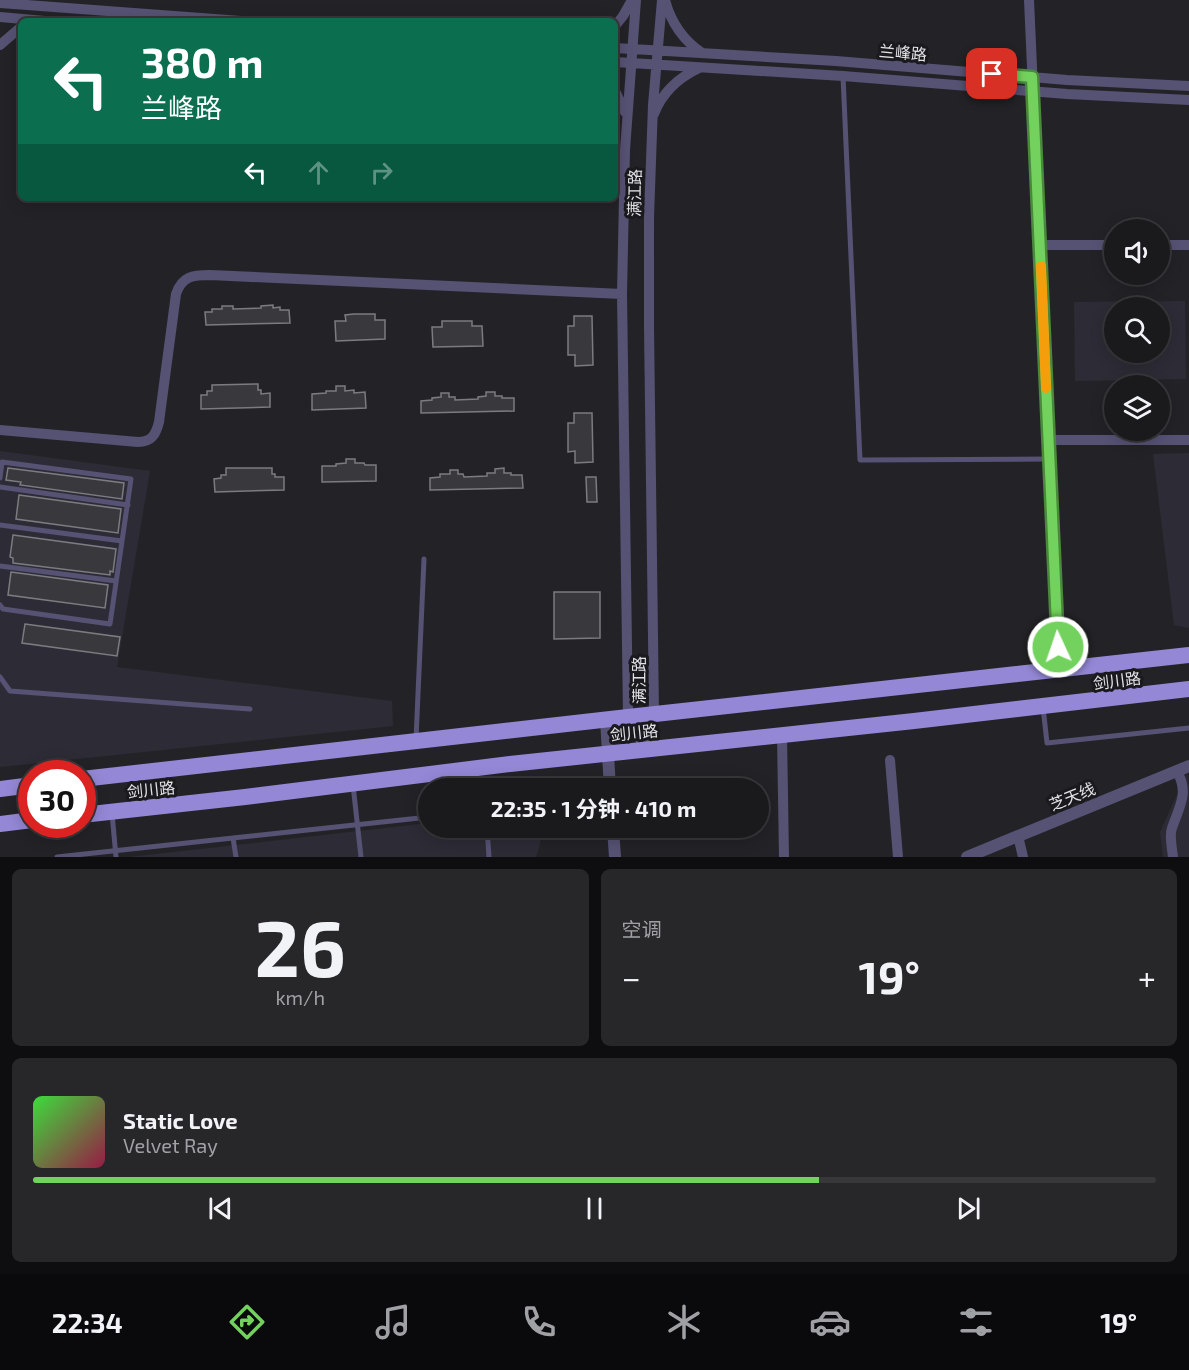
<!DOCTYPE html>
<html lang="zh">
<head>
<meta charset="utf-8">
<style>
	:root { --surface:#1a1a1d; --page:#27272a; --text:#f1f3f6; --muted:#9fa1a4; --line:#38383b; --accent:#72d25d }
	body { margin:0; font-family:"Exo 2","Noto Sans SC",sans-serif; background:var(--page); color:var(--text); height:100vh; display:flex; flex-direction:column; font-size:22px; white-space:nowrap }
	* { box-sizing:border-box; margin:0 }
	p { font-size:20px; color:var(--muted) }
	.icon { flex:none; width:33px; height:33px; fill:none; stroke:currentColor; stroke-width:2; stroke-linecap:round; stroke-linejoin:round }
	.map { position:relative; height:857px; overflow:hidden }
	.details { display:flex; flex-direction:column; gap:12px; padding:12px; background:#0e0e10; flex:1 }
	.details>* { flex:none }
	.banner { position:absolute; left:18px; top:18px; width:600px; height:183px; border-radius:9px; box-shadow:0 3px 15px #0003,0 0 0 2px var(--line); background:#0b6e4f; color:#fff; overflow:hidden }
	.controls { position:absolute; left:1104px; top:219px; display:grid; gap:12px }
	.controls a { display:grid; place-items:center; width:66px; height:66px; border-radius:50%; background:var(--surface); box-shadow:0 3px 15px #0003,0 0 0 2px var(--line); font-size:30px }
	.speed { position:absolute; left:18px; top:760px; display:flex; gap:12px; font-size:30px; font-weight:700; text-align:center }
	.speed>* { display:grid; place-content:center; width:78px; height:78px; border-radius:50%; background:var(--surface); box-shadow:0 3px 15px #0003,0 0 0 2px var(--line); line-height:1 }
	.speed .limit { border:9px solid #d22; background:#fff; color:#111 }
	.pin { position:absolute; display:grid; place-items:center; width:51px; height:51px; color:#fff; margin:-26px; border-radius:12px; box-shadow:0 3px 9px #0006 }
	.me { position:absolute; width:66px; margin:-33px; rotate:357deg; stroke-linejoin:round; filter:drop-shadow(0 0 4px #0008) }
	.turn { display:flex; align-items:center; gap:21px; height:126px; padding:0 24px; font-size:27px }
	.turn .icon { width:78px; height:78px; stroke-width:2.5 }
	.turn b { display:block; font-size:42px; line-height:51px }
	.lanes { display:flex; align-items:center; height:57px; padding:0 24px; background:#0003; justify-content:center; gap:30px; direction:ltr }
	.lanes .off { opacity:.35 }
	.big { font-size:45px; font-weight:700; line-height:1.1 }
	.details .card { flex:1; display:flex; flex-direction:column; justify-content:center; gap:9px; min-width:0; padding:0 21px; border-radius:9px; background:var(--page) }
	.details .dial { align-items:center; gap:0 }
	.dial b { font-size:78px; line-height:1 }
	.song { display:flex; align-items:center; gap:18px }
	.cover { width:72px; height:72px; border-radius:9px; background:linear-gradient(135deg,hsl(120 70% 55%),hsl(340 70% 35%)) }
	.played { height:6px; border-radius:3px; background:linear-gradient(90deg,var(--accent) 70%,var(--line) 70%) }
	.keys { display:flex; justify-content:space-around; direction:ltr }
	.heat { display:flex; justify-content:space-between; align-items:center; font-size:33px; direction:ltr }
	.details .tiles { flex:1; display:grid; gap:12px; grid-template-columns:1fr 1fr }
	.card:last-child { grid-column:span 2 }
	.trip { position:absolute; left:418px; top:778px; width:351px; height:60px; border-radius:30px; background:var(--surface); box-shadow:0 3px 15px #0003,0 0 0 2px var(--line); font-weight:700; line-height:60px; text-align:center }
	.menu { display:flex; height:96px; justify-content:space-around; align-items:center; background:#0a0a0c; color:var(--muted) }
	.menu .icon { width:42px; height:42px }
	.menu .on { color:var(--accent) }
	.menu b { font-size:27px; color:var(--text) }
	.map>svg:first-child { display:block }
	.built { fill:#2d2c36; fill-rule:evenodd }
	.building { fill:#39393d; stroke:#7c7b80; stroke-width:1.5 }
	.lines { fill:none; stroke-linecap:round; stroke-linejoin:round }
	.service { stroke:#565274; stroke-width:5 }
	.minor { stroke:#565274; stroke-width:10 }
	.tertiary { stroke:#565274; stroke-width:12 }
	.trunk { stroke:#9487d6; stroke-width:16 }
	.route-casing { stroke:#4a883c; stroke-width:15 }
	.route { stroke:#72d25d; stroke-width:10 }
	.slow { stroke:#f59e0b; stroke-width:10 }
	.labels { text-anchor:middle; dominant-baseline:central; stroke-width:6; stroke-linejoin:round; paint-order:stroke }
	.street-label { font-size:16px; fill:#e2e2e4; stroke:#1a191d }
</style>
</head>
<body>
<div class="map">
<svg width="1189" height="857" viewBox="0 0 1189 857">
	<rect width="100%" height="100%" fill="#232327"/>
	<path class="built" d="M1185,301L1186,379L1075,381L1074,302ZM1114,308H1160V352H1114Z
		M0,451L150,471L117,667L392,701L393,726L0,767Z
		M1189,453V628L1174,625L1153,454Z
		M1187,773L1189,785V857H1163L1160,832Z
		M429,823V828H541L540,844L536,857H130Z"/>
	<path class="building" d="M273,305V308L280,307V310H289L290,323L206,325L205,312H212V309H222V306H233V309L261,308V306Z
		M354,314H375V320H385V339L336,341L335,321H346L345,315Z
		M574,316H592L593,365L575,366V355H568V326H574Z
		M442,321H472V326H482L483,346L433,347L432,327H442Z
		M258,384V390H261V394L270,393V407L201,409V395H207V391H212V385Z
		M336,386H345V391L354,390V393L365,392L366,408L312,410V394L326,393V391H336Z
		M486,392H495V396H502V398H514V411L421,413V401L432,400V398L441,397V393H449V397H455V400L478,399V397L486,396Z
		M574,413H592L593,462L575,463V451L568,452V423H574Z
		M346,459H355V463H364L365,465H376V481L322,482V466H336V464L346,463Z
		M8,468L124,483L122,499L20,485L21,482L6,480Z
		M226,468H272V474H275V477H284V490L215,492L214,479L221,478V475H226Z
		M504,468V473H511V475H522L523,488L430,490V478L440,477V474H450V470H458V474H463L464,477L487,476V473H495V469Z
		M586,477H596L597,502H587Z
		M19,495L121,509L118,533L16,519Z
		M13,535L116,549L113,572L110,571V575L13,563V558L10,557Z
		M11,572L108,585L105,608L8,595Z
		M554,592H600V638L554,639Z
		M25,624L120,637L117,656L22,643Z"/>
	<g class="lines">
		<path class="service" d="M843,76L860,460L1049,459
			M0,478L2,462L131,479L110,624L3,609L0,605
			M0,487L128,505
			M0,525L122,541
			M0,566L116,581
			M0,677L10,691L250,709
			M1043,707L1047,743L1189,728
			M416,739L424,559
			M353,785L361,857
			M112,813L116,857
			M487,828L489,857
			M233,838L236,857
			M57,857L429,817"/>
		<path class="minor" d="M636,0L625,150L622,294L628,717L645,749
			M665,0C671,23 683,40 702,53
			M1029,0L1059,670
			M0,3L241,21
			M0,17L45,21
			M615,26L623,16L632,0
			M0,45L21,27
			M615,48L836,61L1067,80L1189,86
			M615,62L843,76L1067,94L1189,100
			M615,91L625,112
			M654,114C662,93 678,78 699,68
			M1040,245H1114
			M1160,245H1189
			M0,430L138,442C152,442 156,434 159,422L176,294C182,276 193,275 210,275L622,294
			M1048,440H1189
			M782,735L784,857
			M645,749L654,714L649,327V217L653,105L662,0
			M890,760L898,857
			M1018,836L1023,857
			M1173,857C1172,848 1169,836 1172,828C1180,805 1189,793 1177,771"/>
		<path class="tertiary" d="M606,719L610,789
			M613,828L615,857
			M967,857L1189,766"/>
		<path class="trunk" d="M82,779L628,717L1189,655
			M0,789L32,785
			M82,815L245,797L510,764L914,721L1189,689
			M0,824L32,820"/>
	</g>
	<g class="lines">
		<defs>
			<path id="route" d="M992,74L1032,77L1058,647"/>
		</defs>
		<use href="#route" class="route-casing"/>
		<use href="#route" class="route"/>
		<path class="slow" d="M1041,266L1046,388"/>
	</g>
	<g class="labels">
		<g class="street-label">
			<text transform="translate(903 52) rotate(5)">兰峰路</text>
			<text transform="translate(634 193) rotate(-89)">满江路</text>
			<text transform="translate(638 680) rotate(-90)">满江路</text>
			<text transform="translate(1117 680) rotate(-7)">剑川路</text>
			<text transform="translate(634 732) rotate(-6)">剑川路</text>
			<text transform="translate(151 789) rotate(-6)">剑川路</text>
			<text transform="translate(1072 796) rotate(-22)">芝天线</text>
		</g>
	</g>
</svg>
<div class="controls">
<a><svg class="icon" aria-label="sound" viewBox="0 0 24 24"><path d="M4 9h4l5-4v14l-5-4H4zM17 9q2 3 0 6"/></svg></a>
<a><svg class="icon" aria-label="search" viewBox="0 0 24 24"><circle cx="10" cy="10" r="6"/><path d="M15 15l6 6"/></svg></a>
<a><svg class="icon" aria-label="layers" viewBox="0 0 24 24"><path d="M12 4l9 5-9 5-9-5zM3 14l9 5 9-5"/></svg></a>
</div>
<div class="speed"><div class="limit">30</div></div>
<div class="pin" style="left:992px;top:74px;background:#d93025"><svg class="icon" aria-label="arrive" viewBox="0 0 24 24"><path d="M6 21V4h12l-3 4 3 4H6"/></svg></div>
<svg class="me" style="left:1058px;top:647px" viewBox="-20 -20 40 40"><circle r="17" fill="#72d25d" stroke="#fff" stroke-width="3"/><path d="M0-11L8 9 0 5-8 9z" fill="#fff"/></svg>
<div class="trip">22:35 · 1 分钟 · 410 m</div>
<div class="banner">
<div class="turn"><svg class="icon" aria-label="left" viewBox="0 0 24 24"><path d="M17 20v-9H6M10 6l-5 5 5 5"/></svg><div><b>380 m</b>兰峰路</div></div>
<div class="lanes"><svg class="icon" aria-label="left" viewBox="0 0 24 24"><path d="M17 20v-9H6M10 6l-5 5 5 5"/></svg><svg class="icon off" aria-label="ahead" viewBox="0 0 24 24"><path d="M12 20V5M6 11l6-6 6 6"/></svg><svg class="icon off" aria-label="right" viewBox="0 0 24 24"><path d="M7 20v-9h11M14 6l5 5-5 5"/></svg></div>
</div>
</div>
<section class="details">
<div class="tiles">
<div class="card dial"><b>26</b><p>km/h</p></div>
<div class="card"><p>空调</p>
<div class="heat"><a>−</a><b class="big">19°</b><a>+</a></div>
</div>
<div class="card">
<div class="song"><i class="cover"></i><div><b>Static Love</b><p>Velvet Ray</p></div></div>
<div class="played"></div>
<div class="keys"><svg class="icon" aria-label="previous" viewBox="0 0 24 24"><path d="M18 5L8 12l10 7zM5 5v14"/></svg><svg class="icon" aria-label="pause" viewBox="0 0 24 24"><path d="M8 5v14M16 5v14"/></svg><svg class="icon" aria-label="next" viewBox="0 0 24 24"><path d="M6 5l10 7-10 7zM19 5v14"/></svg></div>
</div>
</div>
</section>
<nav class="menu">
<b>22:34</b>
<svg class="icon on" aria-label="directions" viewBox="0 0 24 24"><path d="M12 3l9 9-9 9-9-9zM9 14v-3h6M13 9l2 2-2 2"/></svg>
<svg class="icon" aria-label="music" viewBox="0 0 24 24"><path d="M9 18V5l10-2v13"/><circle cx="6" cy="18" r="3"/><circle cx="16" cy="16" r="3"/></svg>
<svg class="icon" aria-label="phone" viewBox="0 0 24 24"><path d="M5 4h4l2 5-3 2q2 4 5 5l2-3 5 2v4C11 20 4 13 5 4z"/></svg>
<svg class="icon" aria-label="climate" viewBox="0 0 24 24"><path d="M12 3v18M4 7l16 10M4 17L20 7"/></svg>
<svg class="icon" aria-label="car" viewBox="0 0 24 24"><path d="M5 17H2v-5l4-1 3-4h7l3 4 3 1v5h-3M9 17h6M6 11h13"/><circle cx="7" cy="17" r="2"/><circle cx="17" cy="17" r="2"/></svg>
<svg class="icon" aria-label="filters" viewBox="0 0 24 24"><path d="M4 7h16M4 17h16"/><circle cx="9" cy="7" r="2"/><circle cx="15" cy="17" r="2"/></svg>
<b>19°</b>
</nav>
</body>
</html>
